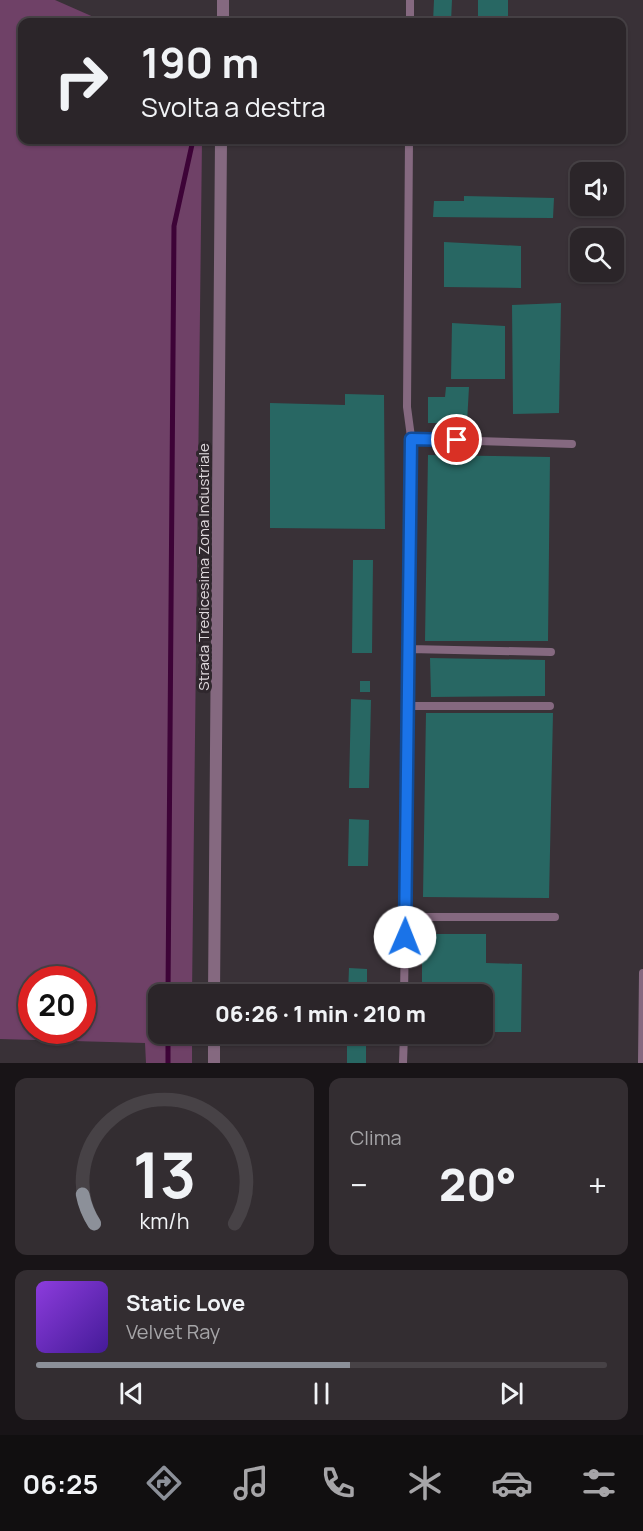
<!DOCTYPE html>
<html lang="it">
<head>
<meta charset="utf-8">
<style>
	:root { --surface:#2b2529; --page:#332d31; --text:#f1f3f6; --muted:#a6a5a8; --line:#474246; --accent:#8c9099 }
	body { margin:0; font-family:Manrope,sans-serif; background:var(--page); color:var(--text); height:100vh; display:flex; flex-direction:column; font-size:22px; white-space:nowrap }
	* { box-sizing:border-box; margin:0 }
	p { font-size:20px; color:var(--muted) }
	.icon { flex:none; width:33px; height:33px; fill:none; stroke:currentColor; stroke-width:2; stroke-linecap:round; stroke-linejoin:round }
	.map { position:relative; height:1063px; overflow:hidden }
	.details { display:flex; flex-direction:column; gap:15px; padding:15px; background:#181417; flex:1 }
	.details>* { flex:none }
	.banner { position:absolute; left:18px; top:18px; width:608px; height:126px; border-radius:12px; box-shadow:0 2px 4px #0004,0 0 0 2px var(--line); background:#2b2529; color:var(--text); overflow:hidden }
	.fabs { position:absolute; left:570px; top:162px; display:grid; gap:12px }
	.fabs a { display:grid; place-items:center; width:54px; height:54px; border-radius:12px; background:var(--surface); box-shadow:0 2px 4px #0004,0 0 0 2px var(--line); font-size:30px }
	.speed { position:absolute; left:18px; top:966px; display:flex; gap:12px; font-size:30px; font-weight:700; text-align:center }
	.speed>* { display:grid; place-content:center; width:78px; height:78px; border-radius:50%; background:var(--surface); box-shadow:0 2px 4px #0004,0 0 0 2px var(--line); line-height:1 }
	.speed .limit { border:9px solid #d22; background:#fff; color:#111 }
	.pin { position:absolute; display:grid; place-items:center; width:51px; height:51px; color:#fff; margin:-26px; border:3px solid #fff; border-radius:50%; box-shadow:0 2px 6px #0007 }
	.me { position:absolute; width:66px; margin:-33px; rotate:1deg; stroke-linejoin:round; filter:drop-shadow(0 0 4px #0008) }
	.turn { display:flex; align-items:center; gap:21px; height:126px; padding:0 24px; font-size:27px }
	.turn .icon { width:78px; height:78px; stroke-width:2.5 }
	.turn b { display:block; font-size:42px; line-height:51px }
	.big { font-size:45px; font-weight:800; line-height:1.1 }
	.details .widget { flex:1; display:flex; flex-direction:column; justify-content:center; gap:9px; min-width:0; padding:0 21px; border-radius:12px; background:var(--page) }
	.details .dial { align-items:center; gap:0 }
	.dial svg { height:156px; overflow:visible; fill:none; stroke:var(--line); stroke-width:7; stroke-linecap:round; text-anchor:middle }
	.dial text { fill:var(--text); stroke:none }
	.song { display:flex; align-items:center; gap:18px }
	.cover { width:72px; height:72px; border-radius:9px; background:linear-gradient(135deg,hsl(270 70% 55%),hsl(260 70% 35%)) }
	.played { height:6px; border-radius:3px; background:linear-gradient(90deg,var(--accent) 55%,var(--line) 55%) }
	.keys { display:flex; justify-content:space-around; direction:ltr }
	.heat { display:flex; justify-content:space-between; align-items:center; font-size:33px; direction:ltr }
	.details .tiles { flex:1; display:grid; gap:15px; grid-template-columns:1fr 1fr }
	.widget:last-child { grid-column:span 2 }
	.trip { position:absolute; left:148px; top:984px; width:345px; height:60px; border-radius:12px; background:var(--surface); box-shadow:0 2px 4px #0004,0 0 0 2px var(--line); font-weight:800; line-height:60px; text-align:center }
	.tabs { display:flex; height:96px; justify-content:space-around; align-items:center; background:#110f10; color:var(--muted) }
	.tabs .icon { width:42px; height:42px }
	.tabs .current { color:var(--accent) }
	.tabs b { font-size:27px; color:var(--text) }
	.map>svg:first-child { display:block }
	.green { fill:#6f4167; fill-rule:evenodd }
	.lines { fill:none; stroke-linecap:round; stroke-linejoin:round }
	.stream { stroke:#3d0337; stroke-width:5 }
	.building { fill:#286763 }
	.service { stroke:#856980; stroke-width:8 }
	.tertiary { stroke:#856980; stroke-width:12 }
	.route-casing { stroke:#114b97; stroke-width:15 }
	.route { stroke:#1a73e8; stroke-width:10 }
	.labels { text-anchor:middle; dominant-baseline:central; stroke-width:6; stroke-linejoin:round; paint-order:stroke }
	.street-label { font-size:15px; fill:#dfd9dd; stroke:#2f272d }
</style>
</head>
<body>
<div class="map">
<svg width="643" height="1063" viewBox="0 0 643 1063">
	<rect width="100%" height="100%" fill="#393137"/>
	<path class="green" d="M0,0H55L105,22H22V140H202L192,994H159V1034H192V1063H146L145,1043L0,1039ZM32,980H82V1030H32Z"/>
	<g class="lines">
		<path class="stream" d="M168,994L174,226L193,140
			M168,1063V1034"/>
	</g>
	<path class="building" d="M434,0H452L451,22H433Z
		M478,0H508V22H478Z
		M464,196L554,198L553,218L433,217L434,201H464Z
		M444,242L521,246V288L444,287Z
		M561,303L559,413L513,414L512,305Z
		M452,323L505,326V379H451Z
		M446,387H469L467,423H428V397H445Z
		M345,394L384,395L385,529L270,528V403L345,405Z
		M428,455L550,457L548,641H425Z
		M353,560H373L372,653H352Z
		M430,658L545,660V696L431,697Z
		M360,681H370V692H360Z
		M351,699L371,700L369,788H349Z
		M426,713H553L549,898L423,897Z
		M349,819L369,820L368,866H348Z
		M422,934H486V963L522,964L521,1032H483V994H422Z
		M349,968L367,969V994H348Z
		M347,1034H366V1063H347Z"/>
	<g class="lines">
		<path class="service" d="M410,22V0
			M411,439L572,444
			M410,649L551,652
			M409,706H550
			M406,917H555
			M404,994L413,452L407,407L409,140
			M403,1063L404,1034
			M642,1063L643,973"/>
		<path class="tertiary" d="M223,22V0
			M214,994L221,140
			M214,1063V1034"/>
	</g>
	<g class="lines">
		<defs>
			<path id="route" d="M405,937L411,439L457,440"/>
		</defs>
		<use href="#route" class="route-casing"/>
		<use href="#route" class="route"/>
	</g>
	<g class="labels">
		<g class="street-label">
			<text transform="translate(203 567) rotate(-90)">Strada Tredicesima Zona Industriale</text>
		</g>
	</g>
</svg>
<div class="fabs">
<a><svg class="icon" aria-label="sound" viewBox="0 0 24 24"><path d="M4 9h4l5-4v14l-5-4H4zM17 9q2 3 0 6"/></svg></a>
<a><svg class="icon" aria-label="search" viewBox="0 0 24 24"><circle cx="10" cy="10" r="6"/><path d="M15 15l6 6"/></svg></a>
</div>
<div class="speed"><div class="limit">20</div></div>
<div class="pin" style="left:457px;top:440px;background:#d93025"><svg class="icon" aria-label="arrive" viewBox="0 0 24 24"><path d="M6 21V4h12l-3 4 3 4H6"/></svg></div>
<svg class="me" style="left:405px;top:937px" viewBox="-20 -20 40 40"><circle r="19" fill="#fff"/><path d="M0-13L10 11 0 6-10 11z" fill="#1a73e8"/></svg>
<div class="trip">06:26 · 1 min · 210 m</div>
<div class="banner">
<div class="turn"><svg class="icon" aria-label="right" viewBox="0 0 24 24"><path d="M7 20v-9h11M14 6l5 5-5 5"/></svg><div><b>190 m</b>Svolta a destra</div></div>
</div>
</div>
<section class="details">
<div class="tiles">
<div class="widget dial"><svg viewBox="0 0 100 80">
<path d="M14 69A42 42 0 1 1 86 69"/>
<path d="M14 69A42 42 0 0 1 8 54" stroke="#8c9099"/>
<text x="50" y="56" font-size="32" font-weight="700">13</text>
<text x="50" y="72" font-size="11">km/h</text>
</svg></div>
<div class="widget"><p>Clima</p>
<div class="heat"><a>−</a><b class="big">20°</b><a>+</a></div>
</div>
<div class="widget">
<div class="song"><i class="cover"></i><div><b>Static Love</b><p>Velvet Ray</p></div></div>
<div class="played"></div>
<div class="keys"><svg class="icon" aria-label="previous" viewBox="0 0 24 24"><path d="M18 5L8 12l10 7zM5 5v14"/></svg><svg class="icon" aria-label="pause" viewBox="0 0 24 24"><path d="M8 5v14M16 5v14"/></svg><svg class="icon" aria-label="next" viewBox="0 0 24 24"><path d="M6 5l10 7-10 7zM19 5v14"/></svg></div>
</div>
</div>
</section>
<nav class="tabs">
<b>06:25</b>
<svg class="icon current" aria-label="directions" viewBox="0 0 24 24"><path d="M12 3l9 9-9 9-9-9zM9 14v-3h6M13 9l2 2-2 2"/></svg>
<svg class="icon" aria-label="music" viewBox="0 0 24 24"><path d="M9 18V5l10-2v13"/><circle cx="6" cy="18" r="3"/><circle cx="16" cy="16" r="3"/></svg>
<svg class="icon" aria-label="phone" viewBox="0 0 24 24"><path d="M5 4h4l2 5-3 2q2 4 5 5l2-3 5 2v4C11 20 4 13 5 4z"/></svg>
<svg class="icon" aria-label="climate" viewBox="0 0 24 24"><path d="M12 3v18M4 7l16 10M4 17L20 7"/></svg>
<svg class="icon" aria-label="car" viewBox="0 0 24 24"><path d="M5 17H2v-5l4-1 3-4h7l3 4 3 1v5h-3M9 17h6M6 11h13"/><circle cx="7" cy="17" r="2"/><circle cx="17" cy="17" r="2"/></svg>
<svg class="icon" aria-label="filters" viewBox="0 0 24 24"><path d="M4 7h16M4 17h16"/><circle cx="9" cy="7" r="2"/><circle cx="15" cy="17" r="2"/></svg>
</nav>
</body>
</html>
